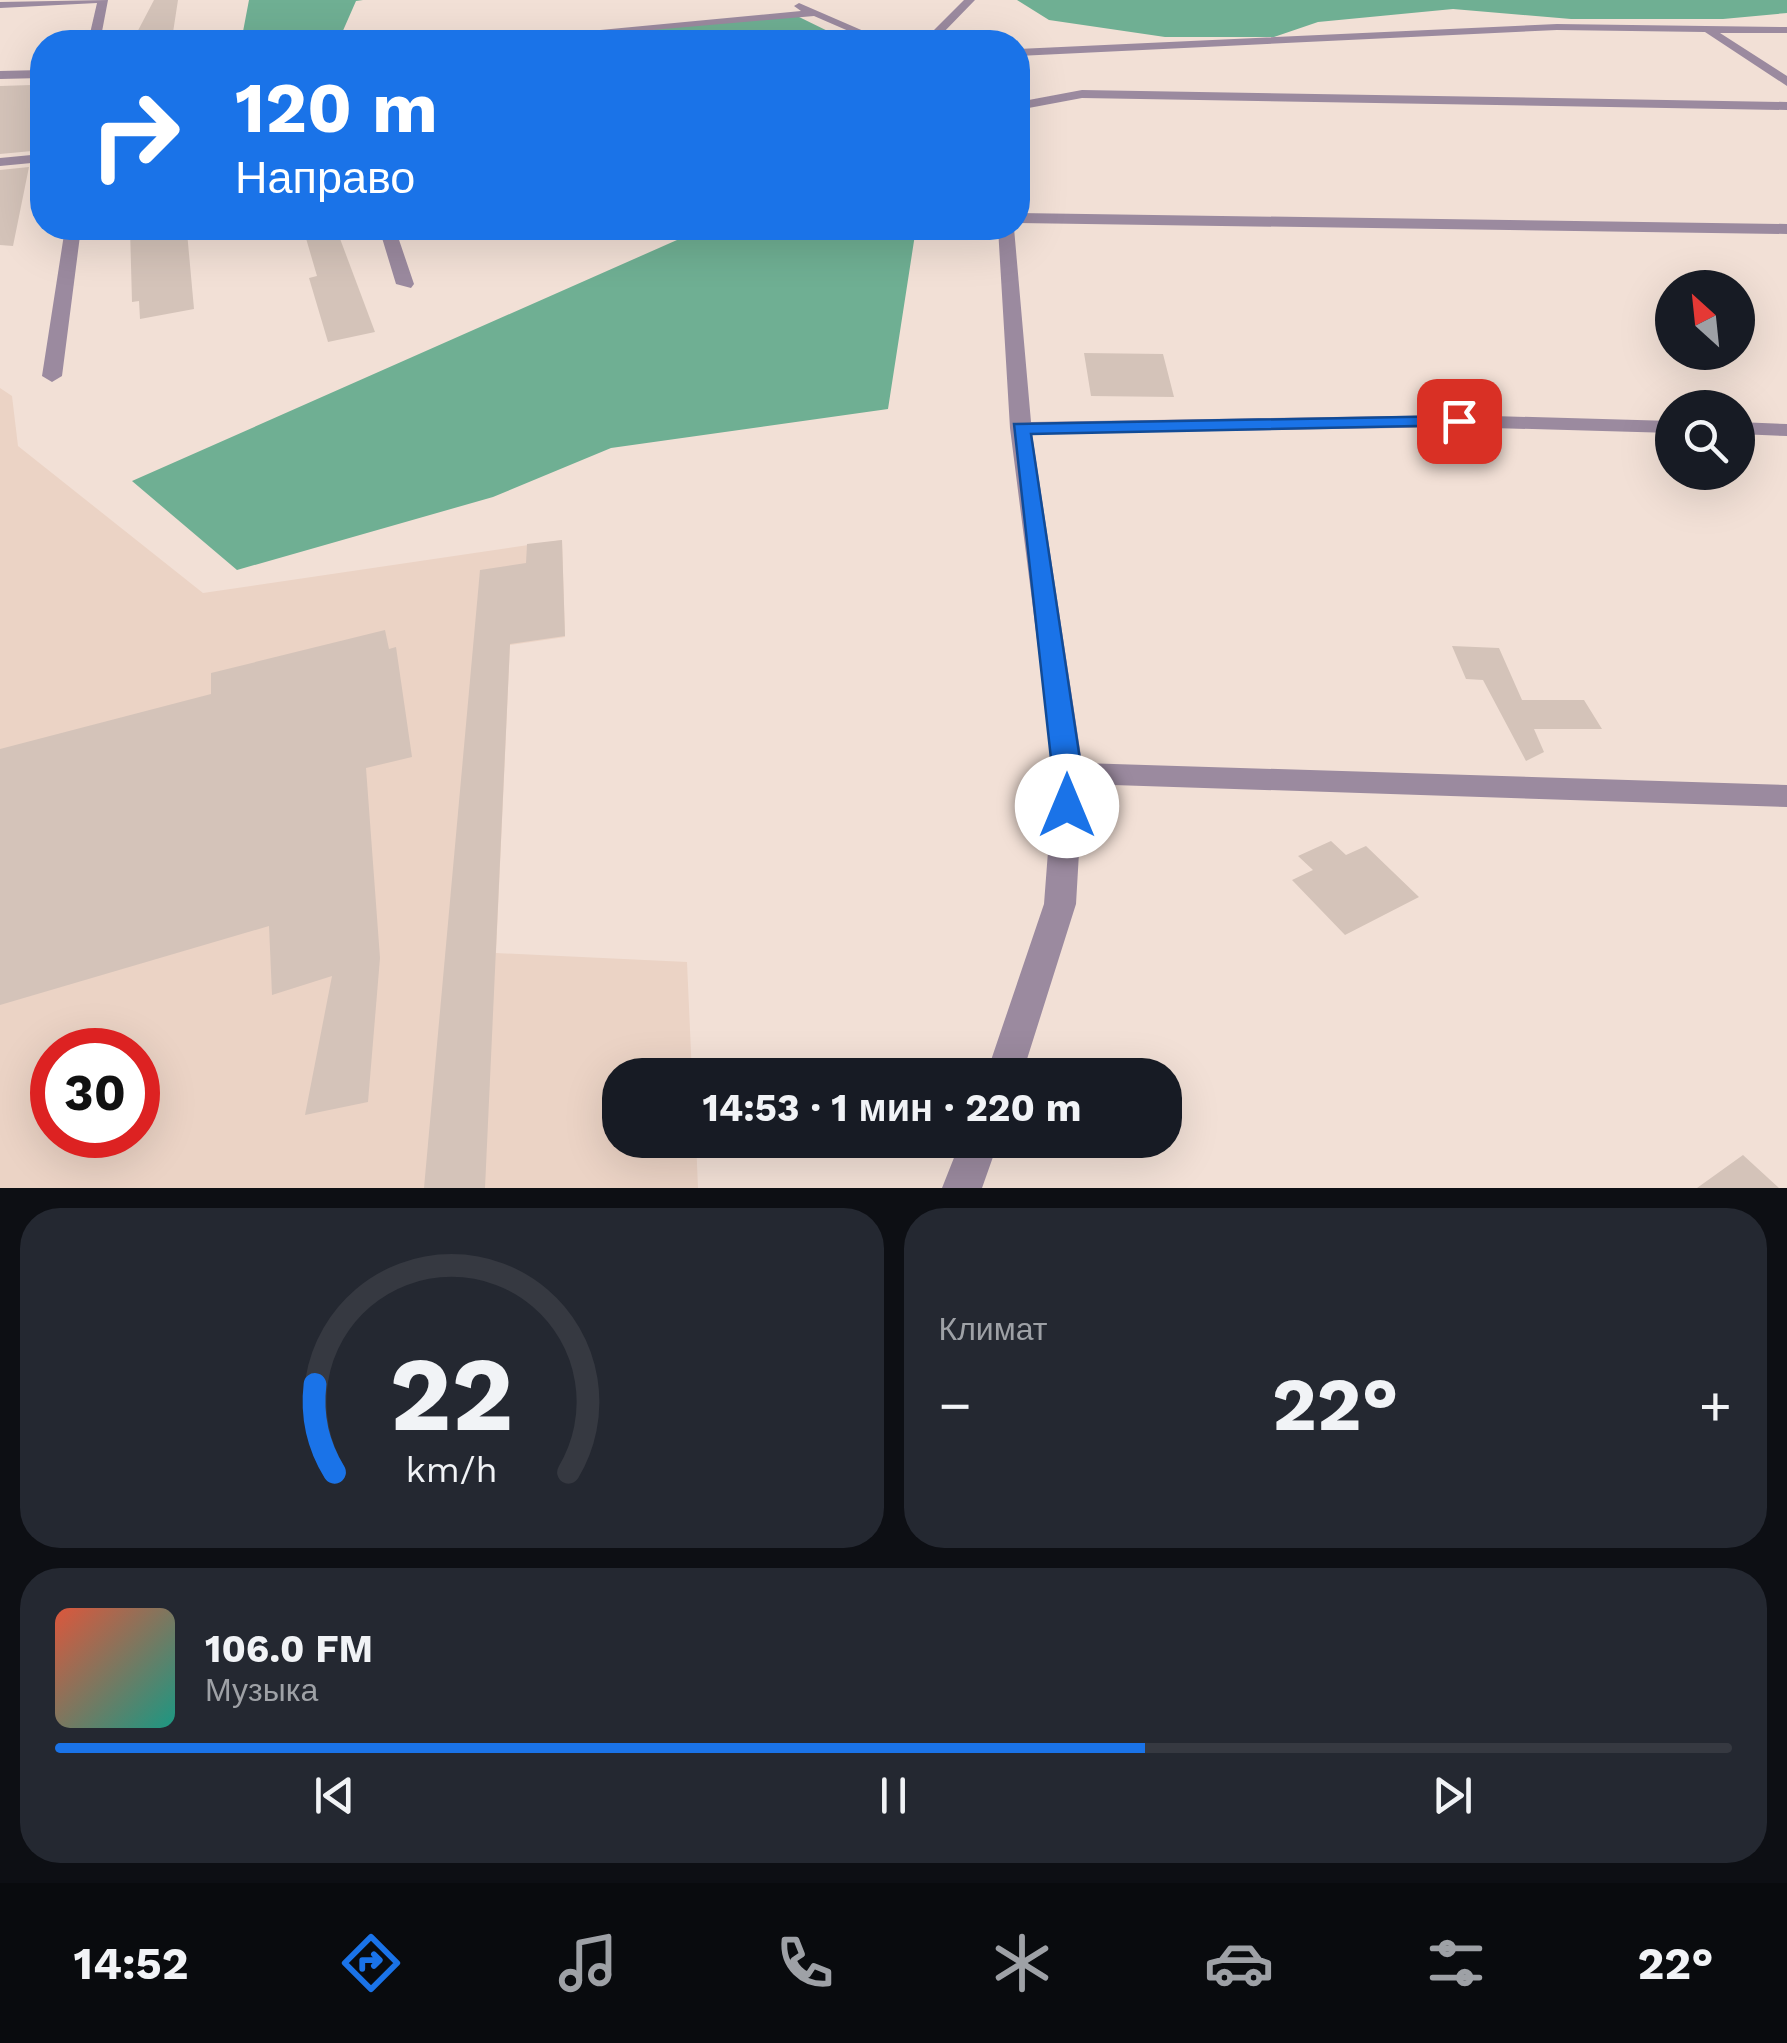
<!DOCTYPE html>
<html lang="ru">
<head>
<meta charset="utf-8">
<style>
	:root { --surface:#171b24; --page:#242831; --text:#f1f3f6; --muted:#9ea1a6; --line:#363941; --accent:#1a73e8 }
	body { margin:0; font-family:"Work Sans",sans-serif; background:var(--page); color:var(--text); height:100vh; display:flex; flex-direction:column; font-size:38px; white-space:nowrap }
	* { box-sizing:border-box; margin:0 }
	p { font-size:32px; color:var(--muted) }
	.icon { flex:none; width:55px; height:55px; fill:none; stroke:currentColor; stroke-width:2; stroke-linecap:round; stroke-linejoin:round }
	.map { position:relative; height:1188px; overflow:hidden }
	.details { display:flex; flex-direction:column; gap:20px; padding:20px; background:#0d0f14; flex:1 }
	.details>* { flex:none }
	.banner { position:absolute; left:30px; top:30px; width:1000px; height:210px; border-radius:40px; box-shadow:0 10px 40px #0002; background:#1a73e8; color:#fff; overflow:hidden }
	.needle { width:65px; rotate:333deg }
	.tools { position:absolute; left:1655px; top:270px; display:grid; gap:20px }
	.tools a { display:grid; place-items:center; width:100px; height:100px; border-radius:50%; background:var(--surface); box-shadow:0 10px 40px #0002; font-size:50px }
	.speed { position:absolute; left:30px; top:1028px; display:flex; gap:20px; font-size:50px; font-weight:700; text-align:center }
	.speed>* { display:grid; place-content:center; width:130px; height:130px; border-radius:50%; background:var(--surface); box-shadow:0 10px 40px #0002; line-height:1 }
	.speed .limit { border:15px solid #d22; background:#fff; color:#111 }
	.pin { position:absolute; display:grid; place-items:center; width:85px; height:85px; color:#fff; margin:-42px; border-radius:20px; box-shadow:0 5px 15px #0006 }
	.me { position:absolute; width:110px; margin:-55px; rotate:0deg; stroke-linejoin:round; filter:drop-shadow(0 0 8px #0008) }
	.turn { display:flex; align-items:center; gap:35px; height:210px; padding:0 40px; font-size:45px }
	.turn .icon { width:130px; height:130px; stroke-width:2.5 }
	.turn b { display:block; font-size:70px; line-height:85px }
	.big { font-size:75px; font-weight:700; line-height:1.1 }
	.details .tile { flex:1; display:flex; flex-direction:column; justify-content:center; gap:15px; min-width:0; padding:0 35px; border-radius:40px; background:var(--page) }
	.details .dial { align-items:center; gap:0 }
	.dial svg { height:260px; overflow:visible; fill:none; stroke:var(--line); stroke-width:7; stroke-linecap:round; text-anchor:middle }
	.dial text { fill:var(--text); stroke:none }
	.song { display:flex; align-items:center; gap:30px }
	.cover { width:120px; height:120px; border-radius:15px; background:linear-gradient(135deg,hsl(10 70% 55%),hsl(170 70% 35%)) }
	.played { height:10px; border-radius:5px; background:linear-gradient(90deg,var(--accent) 65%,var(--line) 65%) }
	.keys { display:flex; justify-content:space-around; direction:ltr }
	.heat { display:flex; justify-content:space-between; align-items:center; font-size:55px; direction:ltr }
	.details .tiles { flex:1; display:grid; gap:20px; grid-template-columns:1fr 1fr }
	.tile:last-child { grid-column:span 2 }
	.trip { position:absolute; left:602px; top:1058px; width:580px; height:100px; border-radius:40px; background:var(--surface); box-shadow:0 10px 40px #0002; font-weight:700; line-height:100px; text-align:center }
	.tab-bar { display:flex; height:160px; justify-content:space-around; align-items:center; background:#090b0e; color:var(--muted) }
	.tab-bar .icon { width:70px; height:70px }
	.tab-bar .on { color:var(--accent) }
	.tab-bar b { font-size:45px; color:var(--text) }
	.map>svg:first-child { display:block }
	.built { fill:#ebd3c5; fill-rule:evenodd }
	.forest { fill:#6faf93 }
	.building { fill:#d4c3b9 }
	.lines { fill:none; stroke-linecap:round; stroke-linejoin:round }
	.street { fill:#9b8a9f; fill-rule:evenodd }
	.route { fill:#1a73e8; stroke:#114b97; stroke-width:2.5 }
</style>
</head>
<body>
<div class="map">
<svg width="1787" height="1188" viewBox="0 0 1787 1188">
	<rect width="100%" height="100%" fill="#f2e0d6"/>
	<path class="built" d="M0,388L12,396L18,446L203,593L562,540L565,637L510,645L496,953L687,962L692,1075H620V1140H696L698,1188H0ZM52,1050H138V1135H52Z"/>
	<path class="forest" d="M249,0H363L356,1L338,42H241Z
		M1017,0H1787V13L1723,19H1571L1453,9L1318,22L1274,37H1165L1049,20Z
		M797,16L840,37C818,42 801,36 779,38C691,43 603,42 514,42Z
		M686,228H916L888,409L611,448L493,497L237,570L132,481L677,240Z"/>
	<path class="building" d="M154,0H178L172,39L132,42Z
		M32,85V151L0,154V86Z
		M29,167L13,246L0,245V170Z
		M130,228H163L169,235L187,232L194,309L140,319L139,301L132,302Z
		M303,228H336L375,332L328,342L309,278L317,276Z
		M1084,353L1163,354L1174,397L1091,396Z
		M562,540L565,636L510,644L485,1188H424L480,570L526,563L527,544Z
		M385,630L389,649L396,647L412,757L366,768L380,958L368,1102L305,1115L332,976L272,995L269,926L0,1005V749L211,694V673Z
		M1452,646L1499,648L1522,700H1584L1602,729H1534L1544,752L1526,761L1483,680L1466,679Z
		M1331,841L1346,855L1366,846L1419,897L1345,935L1292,880L1313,870L1298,856Z
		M1743,1155L1779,1188H1697Z"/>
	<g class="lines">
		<path class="street" d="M108,0L100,42H88L97,3L0,8V2Z
			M964,0H975L941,35L907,42L933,31Z
			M799,3L889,42H874L814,16L515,42H474L801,11L794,6Z
			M1557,24L1787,27V33H1720L1787,76V86L1705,32L1557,30L1018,56V49Z
			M42,70V78L0,79V71Z
			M1082,90L1787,102V110L1082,98L1018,110V102Z
			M42,154V162L0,166V158Z
			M1018,213L1787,224V234L1018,223Z
			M65,228H81L62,376L52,382L42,376Z
			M379,228H395L414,284L411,288L396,284Z
			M998,228H1014L1031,422L1459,415L1672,421V433L1459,427L1032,434L1082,763L1787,785V807L1083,784L1076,904L1022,1075H986L1044,904L1054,773L1010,428Z
			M1738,422L1787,424V436L1738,434Z
			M961,1140H999L982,1188H942Z"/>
	</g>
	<path class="route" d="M1459,416L1468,421L1465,425L1031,434L1082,773L1076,813H1057L1014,424Z"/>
</svg>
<div class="tools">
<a><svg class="needle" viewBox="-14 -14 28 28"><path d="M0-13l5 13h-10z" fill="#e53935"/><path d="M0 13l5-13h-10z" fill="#9ea1a6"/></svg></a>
<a><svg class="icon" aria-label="search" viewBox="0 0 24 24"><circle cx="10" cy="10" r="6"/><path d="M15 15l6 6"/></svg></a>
</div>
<div class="speed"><div class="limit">30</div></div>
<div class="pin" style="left:1459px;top:421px;background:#d93025"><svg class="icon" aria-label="arrive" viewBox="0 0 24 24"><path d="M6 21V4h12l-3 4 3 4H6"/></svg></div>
<svg class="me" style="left:1067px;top:806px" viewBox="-20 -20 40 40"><circle r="19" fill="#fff"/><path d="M0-13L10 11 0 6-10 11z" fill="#1a73e8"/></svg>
<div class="trip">14:53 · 1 мин · 220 m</div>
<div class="banner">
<div class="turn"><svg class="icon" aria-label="right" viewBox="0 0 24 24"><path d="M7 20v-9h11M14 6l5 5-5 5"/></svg><div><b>120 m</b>Направо</div></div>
</div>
</div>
<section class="details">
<div class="tiles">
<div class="tile dial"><svg viewBox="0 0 100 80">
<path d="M14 69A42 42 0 1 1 86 69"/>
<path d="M14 69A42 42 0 0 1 8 42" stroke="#1a73e8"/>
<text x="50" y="56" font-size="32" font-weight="700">22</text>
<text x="50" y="72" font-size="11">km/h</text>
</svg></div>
<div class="tile"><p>Климат</p>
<div class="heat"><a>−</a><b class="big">22°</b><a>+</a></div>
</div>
<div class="tile">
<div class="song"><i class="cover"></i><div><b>106.0 FM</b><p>Музыка</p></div></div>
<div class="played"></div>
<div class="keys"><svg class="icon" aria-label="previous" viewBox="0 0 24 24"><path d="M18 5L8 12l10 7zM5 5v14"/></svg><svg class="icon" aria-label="pause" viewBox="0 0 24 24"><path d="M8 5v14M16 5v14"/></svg><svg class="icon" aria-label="next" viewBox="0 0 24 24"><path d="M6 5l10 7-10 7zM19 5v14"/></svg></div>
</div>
</div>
</section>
<nav class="tab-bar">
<b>14:52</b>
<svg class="icon on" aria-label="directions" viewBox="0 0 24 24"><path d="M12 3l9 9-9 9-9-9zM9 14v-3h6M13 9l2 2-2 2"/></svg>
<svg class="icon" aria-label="music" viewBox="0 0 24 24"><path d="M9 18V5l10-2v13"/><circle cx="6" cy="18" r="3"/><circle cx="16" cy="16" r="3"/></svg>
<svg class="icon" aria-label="phone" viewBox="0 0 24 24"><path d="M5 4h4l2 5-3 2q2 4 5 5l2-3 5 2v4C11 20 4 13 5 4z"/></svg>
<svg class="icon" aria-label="climate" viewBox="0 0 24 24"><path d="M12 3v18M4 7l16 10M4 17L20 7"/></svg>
<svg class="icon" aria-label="car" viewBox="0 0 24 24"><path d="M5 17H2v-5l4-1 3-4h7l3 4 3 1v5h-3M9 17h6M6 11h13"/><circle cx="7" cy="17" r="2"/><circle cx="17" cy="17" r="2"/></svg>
<svg class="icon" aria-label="filters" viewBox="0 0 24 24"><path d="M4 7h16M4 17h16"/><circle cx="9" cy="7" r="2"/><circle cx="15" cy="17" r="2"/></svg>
<b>22°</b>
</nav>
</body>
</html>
